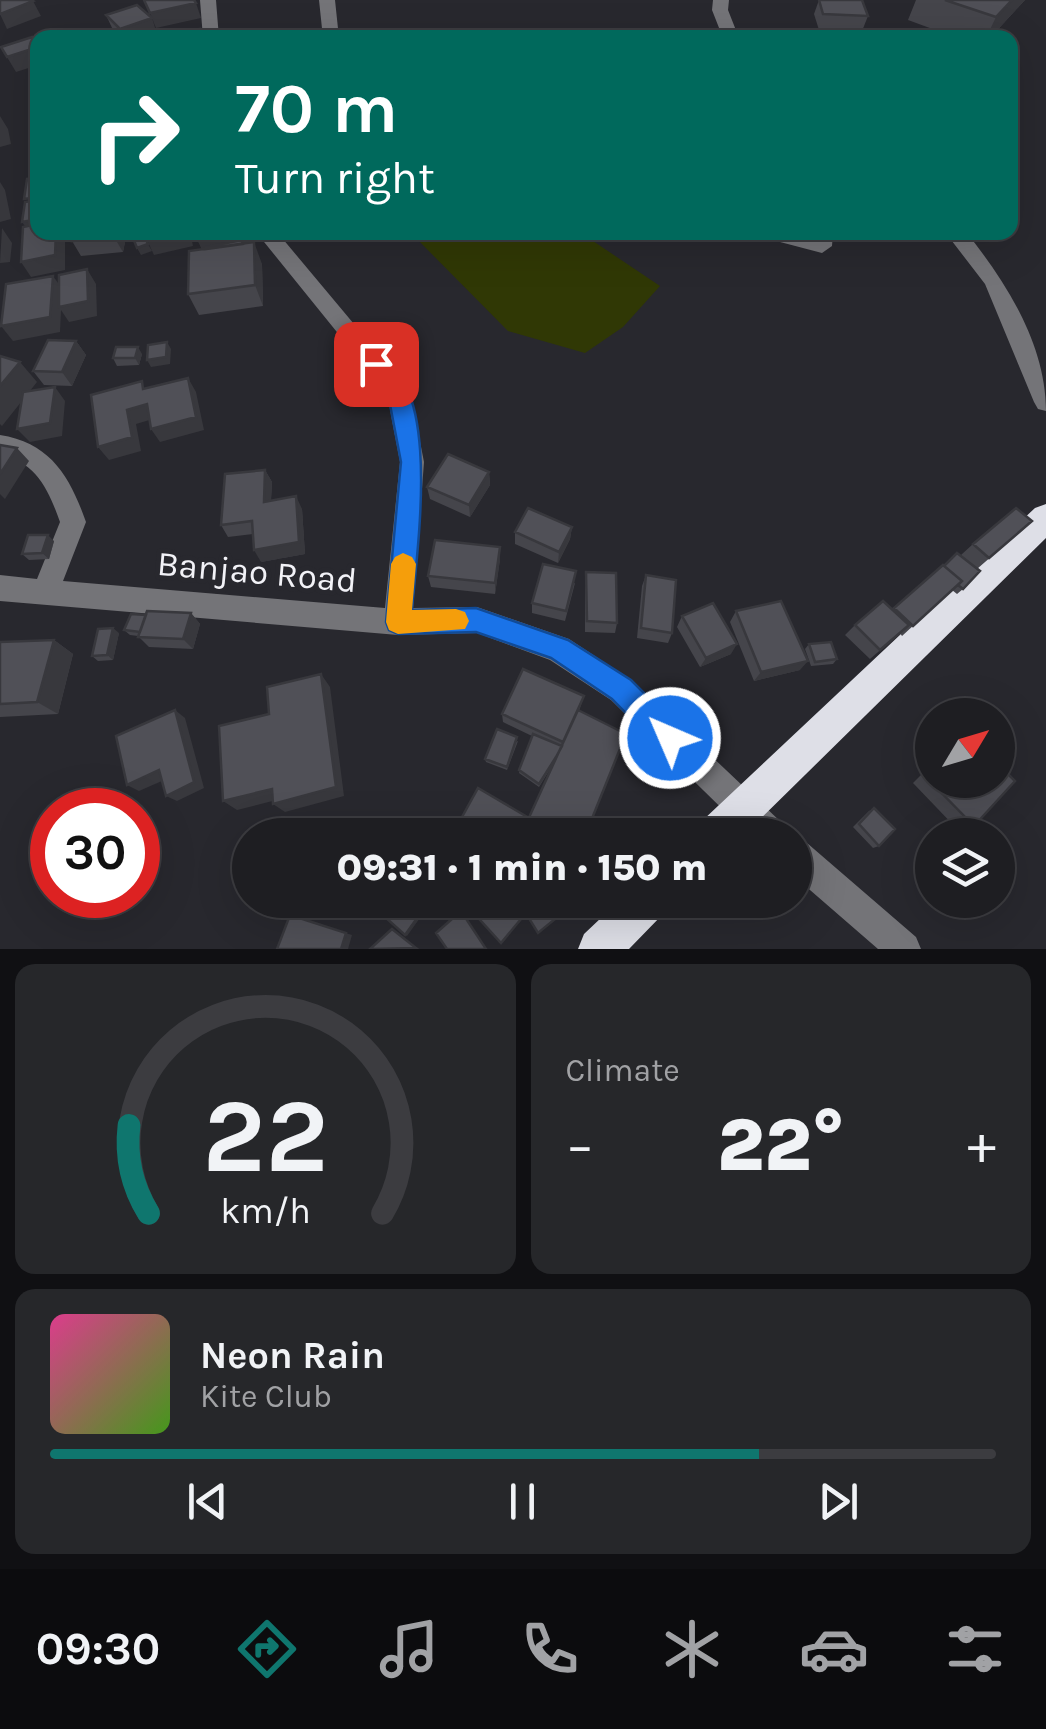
<!DOCTYPE html>
<html lang="en">
<head>
<meta charset="utf-8">
<style>
	:root { --surface:#1e1e22; --page:#26272a; --text:#f1f3f6; --muted:#a1a2a5; --line:#3c3c40; --accent:#0f766e }
	body { margin:0; font-family:Karla,sans-serif; background:var(--page); color:var(--text); height:100vh; display:flex; flex-direction:column; font-size:38px; white-space:nowrap }
	* { box-sizing:border-box; margin:0 }
	p { font-size:32px; color:var(--muted) }
	.icon { flex:none; width:55px; height:55px; fill:none; stroke:currentColor; stroke-width:2; stroke-linecap:round; stroke-linejoin:round }
	.map { position:relative; height:949px; overflow:hidden }
	.details { display:flex; flex-direction:column; gap:15px; padding:15px; background:#101013; flex:1 }
	.details>* { flex:none }
	.banner { position:absolute; left:30px; top:30px; width:988px; height:210px; border-radius:20px; box-shadow:0 10px 40px #0002,0 0 0 2px var(--line); background:#00695c; color:#fff; overflow:hidden }
	.needle { width:65px; rotate:52deg }
	.fabs { position:absolute; left:915px; top:698px; display:grid; gap:20px }
	.fabs a { display:grid; place-items:center; width:100px; height:100px; border-radius:50%; background:var(--surface); box-shadow:0 10px 40px #0002,0 0 0 2px var(--line); font-size:50px }
	.speed { position:absolute; left:30px; top:788px; display:flex; gap:20px; font-size:50px; font-weight:700; text-align:center }
	.speed>* { display:grid; place-content:center; width:130px; height:130px; border-radius:50%; background:var(--surface); box-shadow:0 10px 40px #0002,0 0 0 2px var(--line); line-height:1 }
	.speed .limit { border:15px solid #d22; background:#fff; color:#111 }
	.pin { position:absolute; display:grid; place-items:center; width:85px; height:85px; color:#fff; margin:-42px; border-radius:20px; box-shadow:0 5px 15px #0006 }
	.me { position:absolute; width:110px; margin:-55px; rotate:315deg; stroke-linejoin:round; filter:drop-shadow(0 0 8px #0008) }
	.turn { display:flex; align-items:center; gap:35px; height:210px; padding:0 40px; font-size:45px }
	.turn .icon { width:130px; height:130px; stroke-width:2.5 }
	.turn b { display:block; font-size:70px; line-height:85px }
	.big { font-size:75px; font-weight:800; line-height:1.1 }
	.details .widget { flex:1; display:flex; flex-direction:column; justify-content:center; gap:15px; min-width:0; padding:0 35px; border-radius:20px; background:var(--page) }
	.details .dial { align-items:center; gap:0 }
	.dial svg { height:260px; overflow:visible; fill:none; stroke:var(--line); stroke-width:7; stroke-linecap:round; text-anchor:middle }
	.dial text { fill:var(--text); stroke:none }
	.song { display:flex; align-items:center; gap:30px }
	.cover { width:120px; height:120px; border-radius:15px; background:linear-gradient(135deg,hsl(330 70% 55%),hsl(100 70% 35%)) }
	.played { height:10px; border-radius:5px; background:linear-gradient(90deg,var(--accent) 75%,var(--line) 75%) }
	.keys { display:flex; justify-content:space-around; direction:ltr }
	.heat { display:flex; justify-content:space-between; align-items:center; font-size:55px; direction:ltr }
	.details .tiles { flex:1; display:grid; gap:15px; grid-template-columns:1fr 1fr }
	.widget:last-child { grid-column:span 2 }
	.trip { position:absolute; left:232px; top:818px; width:580px; height:100px; border-radius:50px; background:var(--surface); box-shadow:0 10px 40px #0002,0 0 0 2px var(--line); font-weight:800; line-height:100px; text-align:center }
	.menu { display:flex; height:160px; justify-content:space-around; align-items:center; background:#0c0c0e; color:var(--muted) }
	.menu .icon { width:70px; height:70px }
	.menu .on { color:var(--accent) }
	.menu b { font-size:45px; color:var(--text) }
	.map>svg:first-child { display:block }
	.green { fill:#303805 }
	.lines { fill:none; stroke-linecap:round; stroke-linejoin:round }
	.minor { fill:#747478; fill-rule:evenodd }
	.highway { fill:#dedfe7; fill-rule:evenodd }
	.wall { fill:#45454b }
	.shaded-wall { fill:#38383d }
	.building { fill:#505057; stroke:#38383d; stroke-width:2.5 }
	.route { fill:#1a73e8; stroke:#114b97; stroke-width:2.5 }
	.slow { fill:#f59e0b }
	.labels { text-anchor:middle; dominant-baseline:central; stroke-width:10; stroke-linejoin:round; paint-order:stroke }
	.street-label { font-size:35px; fill:#f2f2f7; stroke:#28282e }
</style>
</head>
<body>
<div class="map">
<svg width="1046" height="949" viewBox="0 0 1046 949">
	<rect width="100%" height="100%" fill="#28282e"/>
	<path class="green" d="M411,233H573L590,239L660,286L623,327L585,353L508,331Z"/>
	<g class="lines">
		<path class="minor" d="M200,0H216L219,38H203Z
			M319,0H335L339,38H323Z
			M713,0H729L728,10L739,38H723L712,10Z
			M256,232H277L410,391L424,462L413,608L477,607L569,639L631,680L783,824L788,835H749L611,700L550,660L477,633L398,635L0,601V575L37,579L60,522C49,491 36,461 0,455V435C51,443 70,477 86,522L63,581L385,608L400,462L387,394Z
			M758,232L813,237V232H833L832,246L822,253L761,237Z
			M945,232H966C1007,283 1046,345 1046,411L1038,409L1034,402L985,284Z
			M795,839L807,843L916,937L921,949H878L795,877Z"/>
		<path class="highway" d="M1046,504V538L744,835H697L702,821L1035,508Z
			M620,900H669L663,914L629,949H578L584,934Z"/>
	</g>
	<path class="wall" d="M819,0H862L868,16L862,31L819,30L814,14Z
		M916,0H1025L990,38H957L908,20Z
		M106,15L157,34L146,38H120L113,30Z
		M74,232H127L123,252L81,256L72,241Z
		M195,232H237L240,240L229,242L262,264L263,306L199,315L188,294L202,249Z
		M76,341L86,355L72,386L44,385L33,371Z
		M142,354L139,365L117,366L113,358Z
		M265,470L272,482L271,501L302,509L305,554L261,562L253,534L228,537L221,525Z
		M489,472L490,485L470,517L430,499L427,487Z
		M1032,521L977,569L963,589L957,594L952,590L902,636L900,633L870,659L845,635L855,625L893,610L943,565L974,567L961,555L973,544Z
		M572,527L570,539L558,563L515,544V532Z
		M54,541L49,559L29,560L22,554Z
		M500,559L495,594L431,587L428,576Z
		M586,572L617,623L615,633L585,632V583Z
		M646,575L672,633L668,643L637,638L642,586Z
		M575,583L565,621L532,613V603Z
		M736,611L800,670L754,681L730,622Z
		M191,613L200,624L193,649L149,647L138,636L130,635L124,630L146,615Z
		M682,616L731,654L700,667L677,627Z
		M119,633L113,660L98,661L92,656Z
		M54,640L73,654L58,714L0,717V642Z
		M809,644L837,659L833,664L811,666L805,649Z
		M584,696L579,711L591,821L611,835H484L464,823L462,817L529,818L552,766L539,787L519,773L532,736L503,722L502,714Z
		M518,741L507,770L486,762L485,759Z
		M932,764V780L974,826L959,831L913,783Z
		M874,808L879,846L873,848L853,827L869,811Z"/>
	<path class="shaded-wall" d="M1012,0H1025L990,38H986L996,17Z
		M33,1L41,16L7,29L0,14Z
		M196,3L201,18L156,28L150,13Z
		M152,18L157,34L146,38H124L120,29Z
		M38,47V65L16,72L7,57Z
		M0,116L8,129L11,144L0,147Z
		M0,182L5,190L11,219L0,222Z
		M38,219V227L27,229L22,222Z
		M2,228L12,243L10,262L0,263Z
		M56,232H63L65,236V270L31,277L21,262Z
		M115,232H127L123,252L114,237Z
		M181,232H190L193,246L154,255L147,240Z
		M204,232H237L240,240L202,250L195,235Z
		M254,242L262,264L263,306L255,285Z
		M148,244L152,251L141,255L137,248Z
		M87,269L96,284L97,316L69,322L61,310L60,332L13,341L1,326L53,276L63,290Z
		M76,341L86,355L72,386L62,372Z
		M167,342L171,349L170,364L151,367L147,360Z
		M138,347L142,354L139,365L135,358Z
		M20,362L37,382L2,426L0,424V386Z
		M188,378L196,392L204,430L160,442L151,429Z
		M55,387L65,401L62,436L30,442L17,429Z
		M147,404L156,418L136,424L141,451L109,460L98,447L127,410Z
		M17,448L29,461L5,499L0,494V474Z
		M265,470L272,482L270,514L264,502Z
		M489,472L490,485L470,517L469,505Z
		M296,496L302,509L305,554L261,562L254,550Z
		M572,527L570,539L558,563L559,552Z
		M48,535L54,541L49,559L42,553Z
		M500,547V559L495,594V583Z
		M191,613L200,624L193,649L183,639Z
		M113,628L119,633L113,660L107,655Z
		M54,640L73,654L58,714L37,702Z
		M737,644L731,654L700,667L706,658Z
		M808,661L800,670L754,681L761,672Z
		M321,674L330,687L344,796L285,812L273,804Z
		M175,710L185,718L204,788L177,801L166,796Z
		M159,770L171,777L139,791L127,785Z
		M272,789L284,798L237,810L223,801Z
		M89,895H99L80,904L72,903Z
		M406,900L422,915L407,936L405,935Z
		M297,918L352,935L348,949H341Z"/>
	<path class="building" d="M0,0H31L33,1L0,14Z
		M144,0H194L196,3L150,13Z
		M819,0H862L868,16L823,14Z
		M945,0H1012L996,17Z
		M137,5L152,18L120,29L106,15Z
		M200,29L201,38H172V33Z
		M32,37L38,47L7,57L1,47Z
		M38,63V76L30,66Z
		M38,178V197L24,199L27,179Z
		M38,200V219L22,222L25,202Z
		M38,224V232H56L55,255L21,262L23,227Z
		M74,232H115L114,237L72,241Z
		M146,232H181L147,240Z
		M144,235L148,244L137,248L133,238Z
		M242,240L243,244L206,249V247Z
		M254,242L255,285L188,294L189,251Z
		M87,269L88,301L59,307V275Z
		M53,276L50,317L1,326L6,284Z
		M48,340L76,341L62,372L33,371Z
		M167,342L166,357L147,360L148,345Z
		M116,347H138L135,358H113Z
		M0,356L20,362L0,386Z
		M188,378L196,417L151,429L147,404L127,410L132,437L98,447L91,395L142,381L143,389Z
		M55,387L50,423L17,429L23,392Z
		M0,445L17,448L0,474Z
		M448,454L489,472L469,505L427,487Z
		M265,470L264,502L296,496L299,542L254,550L252,521L221,525L225,474Z
		M528,508L572,527L559,552L515,532Z
		M1016,508L1032,521L989,558L973,544Z
		M28,535H48L42,553L22,554Z
		M435,540L500,547L495,583L428,576Z
		M957,553L980,571L963,589L958,585L962,581L944,566Z
		M543,564L576,571L566,611L532,603Z
		M943,565L962,581L913,626L894,608Z
		M586,572L616,573L617,623L587,621Z
		M646,575L676,580L672,633L641,628Z
		M781,601L808,661L761,672L736,611Z
		M883,601L909,625L880,650L855,625Z
		M713,603L737,644L706,658L682,616Z
		M147,611L191,613L183,639L138,637Z
		M131,614L146,615L140,632L124,630Z
		M113,628L107,655L92,656L98,629Z
		M54,640L37,702L0,704V642Z
		M831,642L837,659L815,662L809,644Z
		M523,669L584,696L563,742L502,714Z
		M321,674L336,787L273,804L272,789L223,801L219,726L269,714L267,687Z
		M175,710L194,782L166,796L159,770L127,785L116,736Z
		M578,710L626,734L591,821L612,833L611,835H521Z
		M497,729L517,737L507,767L485,759Z
		M533,734L562,746L556,757L539,784L519,770Z
		M998,764L1015,781L974,826L925,776L932,769V780H998Z
		M478,788L529,818L521,835H491L462,817Z
		M874,808L895,829L879,846L859,824Z
		M71,895H89L72,903Z
		M382,900H405L420,914L405,935L376,909Z
		M462,900H514L526,913L501,943Z
		M531,900H551L560,915L538,933L522,907Z
		M461,911L486,949H447L436,933Z
		M290,915L346,933L341,949H277Z
		M392,929L416,948L370,949Z"/>
	<path class="route" d="M376,357C444,379 416,555 412,610L476,608L568,640L631,680L679,728L683,738L679,748L670,752L660,748L612,699L551,658L476,632L398,634L389,630L386,622L401,462L388,394L366,364Z"/>
	<path class="slow" d="M403,553L412,557L416,564L412,610L456,609L465,612L469,621L465,629L398,634L389,630L386,622L391,564L395,557Z"/>
	<g class="labels">
		<g class="street-label">
			<text transform="translate(257 572) rotate(5)">Banjao Road</text>
		</g>
	</g>
</svg>
<div class="fabs">
<a><svg class="needle" viewBox="-14 -14 28 28"><path d="M0-13l5 13h-10z" fill="#e53935"/><path d="M0 13l5-13h-10z" fill="#a1a2a5"/></svg></a>
<a><svg class="icon" aria-label="layers" viewBox="0 0 24 24"><path d="M12 4l9 5-9 5-9-5zM3 14l9 5 9-5"/></svg></a>
</div>
<div class="speed"><div class="limit">30</div></div>
<div class="pin" style="left:376px;top:364px;background:#d93025"><svg class="icon" aria-label="arrive" viewBox="0 0 24 24"><path d="M6 21V4h12l-3 4 3 4H6"/></svg></div>
<svg class="me" style="left:670px;top:738px" viewBox="-20 -20 40 40"><circle r="17" fill="#1a73e8" stroke="#fff" stroke-width="3"/><path d="M0-11L8 9 0 5-8 9z" fill="#fff"/></svg>
<div class="trip">09:31 · 1 min · 150 m</div>
<div class="banner">
<div class="turn"><svg class="icon" aria-label="right" viewBox="0 0 24 24"><path d="M7 20v-9h11M14 6l5 5-5 5"/></svg><div><b>70 m</b>Turn right</div></div>
</div>
</div>
<section class="details">
<div class="tiles">
<div class="widget dial"><svg viewBox="0 0 100 80">
<path d="M14 69A42 42 0 1 1 86 69"/>
<path d="M14 69A42 42 0 0 1 8 42" stroke="#0f766e"/>
<text x="50" y="56" font-size="32" font-weight="700">22</text>
<text x="50" y="72" font-size="11">km/h</text>
</svg></div>
<div class="widget"><p>Climate</p>
<div class="heat"><a>−</a><b class="big">22°</b><a>+</a></div>
</div>
<div class="widget">
<div class="song"><i class="cover"></i><div><b>Neon Rain</b><p>Kite Club</p></div></div>
<div class="played"></div>
<div class="keys"><svg class="icon" aria-label="previous" viewBox="0 0 24 24"><path d="M18 5L8 12l10 7zM5 5v14"/></svg><svg class="icon" aria-label="pause" viewBox="0 0 24 24"><path d="M8 5v14M16 5v14"/></svg><svg class="icon" aria-label="next" viewBox="0 0 24 24"><path d="M6 5l10 7-10 7zM19 5v14"/></svg></div>
</div>
</div>
</section>
<nav class="menu">
<b>09:30</b>
<svg class="icon on" aria-label="directions" viewBox="0 0 24 24"><path d="M12 3l9 9-9 9-9-9zM9 14v-3h6M13 9l2 2-2 2"/></svg>
<svg class="icon" aria-label="music" viewBox="0 0 24 24"><path d="M9 18V5l10-2v13"/><circle cx="6" cy="18" r="3"/><circle cx="16" cy="16" r="3"/></svg>
<svg class="icon" aria-label="phone" viewBox="0 0 24 24"><path d="M5 4h4l2 5-3 2q2 4 5 5l2-3 5 2v4C11 20 4 13 5 4z"/></svg>
<svg class="icon" aria-label="climate" viewBox="0 0 24 24"><path d="M12 3v18M4 7l16 10M4 17L20 7"/></svg>
<svg class="icon" aria-label="car" viewBox="0 0 24 24"><path d="M5 17H2v-5l4-1 3-4h7l3 4 3 1v5h-3M9 17h6M6 11h13"/><circle cx="7" cy="17" r="2"/><circle cx="17" cy="17" r="2"/></svg>
<svg class="icon" aria-label="filters" viewBox="0 0 24 24"><path d="M4 7h16M4 17h16"/><circle cx="9" cy="7" r="2"/><circle cx="15" cy="17" r="2"/></svg>
</nav>
</body>
</html>
